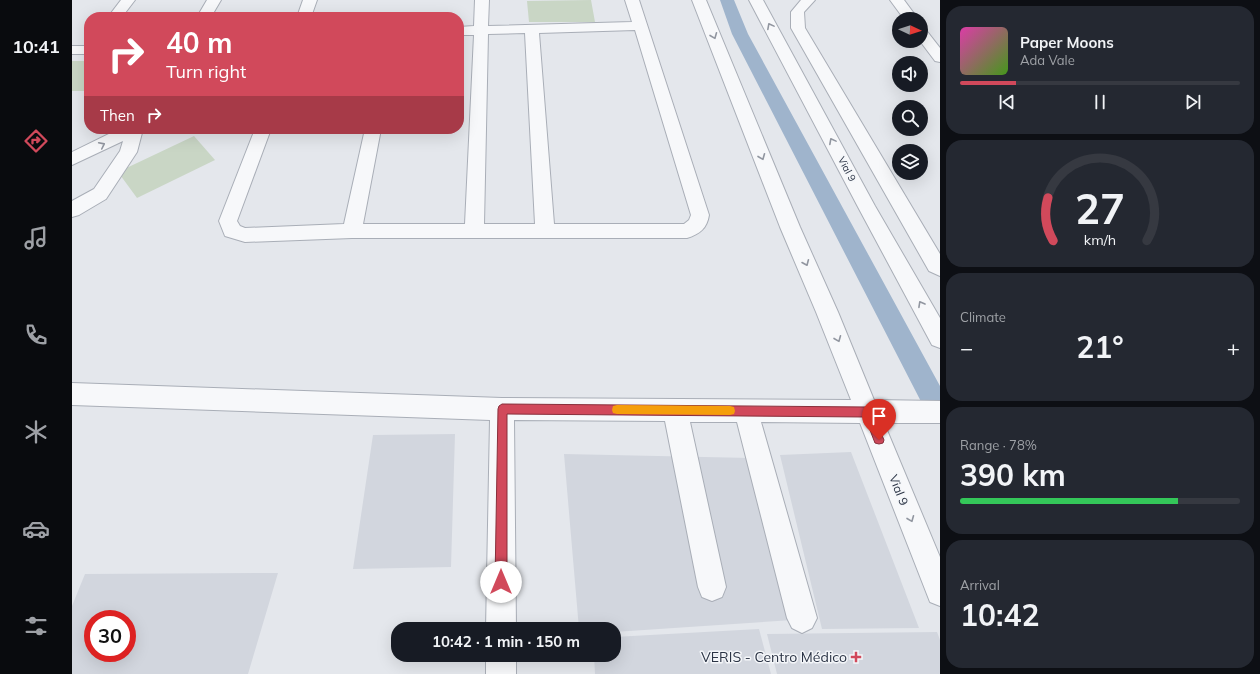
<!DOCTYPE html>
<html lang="en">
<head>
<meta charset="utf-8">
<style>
	:root { --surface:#171b24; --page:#242831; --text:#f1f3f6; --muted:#9ea1a6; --line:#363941; --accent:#d1495b }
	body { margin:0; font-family:Mulish,sans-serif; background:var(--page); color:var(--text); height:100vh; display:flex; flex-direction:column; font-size:15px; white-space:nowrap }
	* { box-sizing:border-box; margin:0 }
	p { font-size:13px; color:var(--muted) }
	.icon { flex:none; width:22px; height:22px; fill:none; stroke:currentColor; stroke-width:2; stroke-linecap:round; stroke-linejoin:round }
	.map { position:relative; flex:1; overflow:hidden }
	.drawer { display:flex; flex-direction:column; gap:6px; padding:6px; background:#0d0f14; width:320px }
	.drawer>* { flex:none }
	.top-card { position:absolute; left:12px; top:12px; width:380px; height:122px; border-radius:16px; box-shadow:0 4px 16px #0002; background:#d1495b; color:#fff; overflow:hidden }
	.needle { width:26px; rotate:94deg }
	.fabs { position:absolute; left:820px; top:12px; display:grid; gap:8px }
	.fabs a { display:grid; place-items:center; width:36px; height:36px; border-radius:50%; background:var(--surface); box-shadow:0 4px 16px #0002; font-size:20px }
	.speed { position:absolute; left:12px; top:610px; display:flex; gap:8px; font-size:20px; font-weight:700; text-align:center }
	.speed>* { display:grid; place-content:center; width:52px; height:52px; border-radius:50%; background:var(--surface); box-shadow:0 4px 16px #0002; line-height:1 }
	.speed .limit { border:6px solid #d22; background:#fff; color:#111 }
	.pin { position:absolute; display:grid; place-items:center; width:34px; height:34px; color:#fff; margin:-41px -17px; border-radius:50% 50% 50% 0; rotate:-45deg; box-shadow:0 0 4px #0007 }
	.pin .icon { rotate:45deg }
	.me { position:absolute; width:44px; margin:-22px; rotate:0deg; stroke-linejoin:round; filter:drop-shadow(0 0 3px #0008) }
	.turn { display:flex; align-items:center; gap:14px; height:84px; padding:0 16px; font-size:18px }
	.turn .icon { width:52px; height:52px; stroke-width:2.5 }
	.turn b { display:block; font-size:28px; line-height:34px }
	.then { display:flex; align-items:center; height:38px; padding:0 16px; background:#0003; gap:8px; font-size:15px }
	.big { font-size:30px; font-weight:700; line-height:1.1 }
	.drawer .card { flex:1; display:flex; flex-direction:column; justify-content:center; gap:6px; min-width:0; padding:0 14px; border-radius:16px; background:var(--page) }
	.drawer .dial { align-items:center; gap:0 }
	.dial svg { height:104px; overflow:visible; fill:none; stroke:var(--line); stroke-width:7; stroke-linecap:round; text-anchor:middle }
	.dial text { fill:var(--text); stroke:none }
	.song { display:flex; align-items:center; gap:12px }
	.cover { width:48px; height:48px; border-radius:6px; background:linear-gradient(135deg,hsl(320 70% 55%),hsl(100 70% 35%)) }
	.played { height:4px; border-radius:2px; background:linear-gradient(90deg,var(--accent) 20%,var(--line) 20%) }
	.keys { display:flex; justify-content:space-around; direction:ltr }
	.heat { display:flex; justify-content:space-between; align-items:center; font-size:22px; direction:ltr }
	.charge { height:6px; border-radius:3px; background:linear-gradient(90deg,#34c759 78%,var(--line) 0) }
	.trip { position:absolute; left:319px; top:622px; width:230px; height:40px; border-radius:16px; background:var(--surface); box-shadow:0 4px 16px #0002; font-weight:700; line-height:40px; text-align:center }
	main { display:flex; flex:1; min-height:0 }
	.tabs { display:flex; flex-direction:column; width:72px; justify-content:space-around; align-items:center; background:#090b0e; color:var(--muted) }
	.tabs .icon { width:28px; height:28px }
	.tabs .on { color:var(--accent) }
	.tabs b { font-size:18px; color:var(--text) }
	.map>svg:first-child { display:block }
	.built { fill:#d2d6de; fill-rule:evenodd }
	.green { fill:#c9d6c5 }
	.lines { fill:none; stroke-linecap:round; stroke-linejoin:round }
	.canal { fill:#9fb4cc; fill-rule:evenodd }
	.minor-casing { stroke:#a9aeb7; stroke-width:2 }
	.minor { fill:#f7f8fa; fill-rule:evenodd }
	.oneway { stroke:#9196a0 }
	.route { fill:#d1495b; stroke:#882f3b }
	.slow { fill:#f59e0b }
	.poi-dot { fill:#d1495b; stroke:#f4f6f9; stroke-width:1.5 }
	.labels { text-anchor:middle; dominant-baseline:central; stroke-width:3; stroke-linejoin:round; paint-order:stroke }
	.far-street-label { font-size:10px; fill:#2b3445; stroke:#f4f6f9 }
	.street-label { font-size:12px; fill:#2b3445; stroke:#f4f6f9 }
	.near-poi-label { font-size:14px; fill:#2b3445; stroke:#f4f6f9; text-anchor:end }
</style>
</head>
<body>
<main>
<nav class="tabs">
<b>10:41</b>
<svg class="icon on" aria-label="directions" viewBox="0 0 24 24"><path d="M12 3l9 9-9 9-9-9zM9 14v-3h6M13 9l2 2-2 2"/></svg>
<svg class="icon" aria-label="music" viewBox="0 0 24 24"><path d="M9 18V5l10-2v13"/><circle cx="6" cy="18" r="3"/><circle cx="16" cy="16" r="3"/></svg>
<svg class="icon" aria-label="phone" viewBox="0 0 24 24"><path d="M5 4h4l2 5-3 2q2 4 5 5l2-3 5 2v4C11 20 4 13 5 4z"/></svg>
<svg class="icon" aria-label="climate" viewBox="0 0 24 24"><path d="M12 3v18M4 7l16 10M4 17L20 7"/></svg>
<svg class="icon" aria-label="car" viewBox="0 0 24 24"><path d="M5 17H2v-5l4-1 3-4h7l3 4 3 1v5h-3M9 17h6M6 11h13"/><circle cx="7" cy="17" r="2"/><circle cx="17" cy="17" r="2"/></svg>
<svg class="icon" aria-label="filters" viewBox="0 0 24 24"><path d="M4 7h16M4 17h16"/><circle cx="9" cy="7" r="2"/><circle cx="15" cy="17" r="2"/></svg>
</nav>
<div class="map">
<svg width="868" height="674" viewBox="0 0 868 674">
	<rect width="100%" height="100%" fill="#e4e7ec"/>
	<path class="built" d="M383,434L379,567L281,569L301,435Z
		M779,452L847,628L750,629L708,455Z
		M492,454L679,458L721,620L542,632V629H507Z
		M206,573L176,674H0V606L13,574ZM21,619H55V653H21Z
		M687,629L699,674H523L522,655H542V637Z
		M865,632L868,640V674H705L695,634Z"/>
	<path class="green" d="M519,0L523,22H457L455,1Z
		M0,61H17V91H0Z
		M122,136L143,160L65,198L46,172Z"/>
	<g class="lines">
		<path class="canal" d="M648,0H662L676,34L868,386V424L859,421L660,34Z"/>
		<defs>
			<path id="minor" d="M49,0H63L50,17H36Z
				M135,0H149L139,17H125Z
				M231,0H245L239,17H225Z
				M403,0H417L416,26L560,22L553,0H567L637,215C635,228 628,234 615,238H280L173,242L153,236L147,221L183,129H199L165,221L168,226L173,228L272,224L293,129H309L291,224H393L402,35H387V27L402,26ZM563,30L619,215L617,220L612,224H482L467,33ZM453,33L463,224H412L416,34Z
				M620,0H634L728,227L766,312L802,400L868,401V423H812L868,557V606L858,602L788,423L689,422L745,618L740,628L730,633L720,628L715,618L665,422H618L654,587L650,597L640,601L630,597L626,587L593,421L442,420L444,629H414L418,420L0,405V383L430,398L779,400L744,312L708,227Z
				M677,0H691L803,206L868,318V348L860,345L786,207Z
				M729,0H743L732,12L733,28L868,254V276L857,271L719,28V12Z
				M818,0H832L846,19H832Z
				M849,29L854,30L868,48V62L863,61L848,41Z
				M0,46H17V54H0Z
				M47,129H71L65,152L34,199L7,215L0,217V201L22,189L48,151L51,141L0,165V152Z
				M414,655H444V674H414Z"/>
		</defs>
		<use href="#minor" class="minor-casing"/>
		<use href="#minor" class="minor"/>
	</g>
	<defs><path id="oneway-chevron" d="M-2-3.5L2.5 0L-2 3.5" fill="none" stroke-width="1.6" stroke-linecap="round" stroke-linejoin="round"/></defs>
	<g class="oneway">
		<use href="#oneway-chevron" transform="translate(698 26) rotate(-118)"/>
		<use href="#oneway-chevron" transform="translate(642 36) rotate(68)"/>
		<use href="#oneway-chevron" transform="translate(760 141) rotate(-118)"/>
		<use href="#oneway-chevron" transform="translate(30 145) rotate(-26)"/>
		<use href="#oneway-chevron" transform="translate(690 157) rotate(68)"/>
		<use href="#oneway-chevron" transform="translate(734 263) rotate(67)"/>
		<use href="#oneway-chevron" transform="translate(849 304) rotate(-119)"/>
		<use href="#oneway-chevron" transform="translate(766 339) rotate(68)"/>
		<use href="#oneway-chevron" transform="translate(839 519) rotate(68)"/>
	</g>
	<path class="route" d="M430,404L796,407L799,409L812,440L811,443L807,444L803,443L793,417L435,414V582L433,586L429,588L425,586L423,582L426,409L427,406Z"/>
	<path class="slow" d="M545,405L658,406L662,407L663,411L662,414L658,415L545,414L541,413L540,410L541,406Z"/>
	<path class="poi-dot" d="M782 651h4v4h4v4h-4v4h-4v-4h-4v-4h4z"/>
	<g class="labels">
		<g class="far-street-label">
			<text transform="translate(775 169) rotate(62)">Vial 9</text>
		</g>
		<g class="street-label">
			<text transform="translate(827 490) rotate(68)">Vial 9</text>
		</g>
		<g class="near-poi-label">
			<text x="775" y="657">VERIS - Centro Médico</text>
		</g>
	</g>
</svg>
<div class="fabs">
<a><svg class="needle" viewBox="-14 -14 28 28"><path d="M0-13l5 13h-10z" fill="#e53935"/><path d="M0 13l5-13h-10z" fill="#9ea1a6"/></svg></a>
<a><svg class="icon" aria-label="sound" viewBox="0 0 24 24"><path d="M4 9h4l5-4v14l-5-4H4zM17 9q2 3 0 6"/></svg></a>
<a><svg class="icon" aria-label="search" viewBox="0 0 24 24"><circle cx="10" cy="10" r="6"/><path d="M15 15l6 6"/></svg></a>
<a><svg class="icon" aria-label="layers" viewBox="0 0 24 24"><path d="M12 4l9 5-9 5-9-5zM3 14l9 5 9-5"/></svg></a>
</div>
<div class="speed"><div class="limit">30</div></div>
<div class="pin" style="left:807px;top:440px;background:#d93025"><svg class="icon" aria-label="arrive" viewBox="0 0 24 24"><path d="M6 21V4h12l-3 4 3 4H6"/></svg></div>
<svg class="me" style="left:429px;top:582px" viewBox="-20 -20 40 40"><circle r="19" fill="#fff"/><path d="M0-13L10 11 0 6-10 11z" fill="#d1495b"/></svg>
<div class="trip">10:42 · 1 min · 150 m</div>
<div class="top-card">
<div class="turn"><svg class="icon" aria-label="right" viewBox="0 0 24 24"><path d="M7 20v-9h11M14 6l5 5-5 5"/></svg><div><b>40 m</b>Turn right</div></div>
<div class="then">Then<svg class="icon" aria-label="right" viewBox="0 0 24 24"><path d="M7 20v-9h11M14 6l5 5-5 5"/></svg></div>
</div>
</div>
<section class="drawer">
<div class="card">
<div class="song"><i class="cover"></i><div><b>Paper Moons</b><p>Ada Vale</p></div></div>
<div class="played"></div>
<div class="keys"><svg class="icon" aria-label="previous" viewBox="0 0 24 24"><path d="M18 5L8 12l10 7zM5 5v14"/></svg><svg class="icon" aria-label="pause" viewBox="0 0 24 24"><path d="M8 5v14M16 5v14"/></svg><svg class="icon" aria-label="next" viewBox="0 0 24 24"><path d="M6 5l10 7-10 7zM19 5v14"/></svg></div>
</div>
<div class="card dial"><svg viewBox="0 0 100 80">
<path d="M14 69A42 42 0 1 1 86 69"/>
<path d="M14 69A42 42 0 0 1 10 36" stroke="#d1495b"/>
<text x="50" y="56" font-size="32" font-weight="700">27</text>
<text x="50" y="72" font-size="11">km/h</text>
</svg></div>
<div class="card"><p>Climate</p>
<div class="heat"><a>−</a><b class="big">21°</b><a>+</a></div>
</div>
<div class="card"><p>Range · 78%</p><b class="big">390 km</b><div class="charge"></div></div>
<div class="card"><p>Arrival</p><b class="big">10:42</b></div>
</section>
</main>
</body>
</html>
